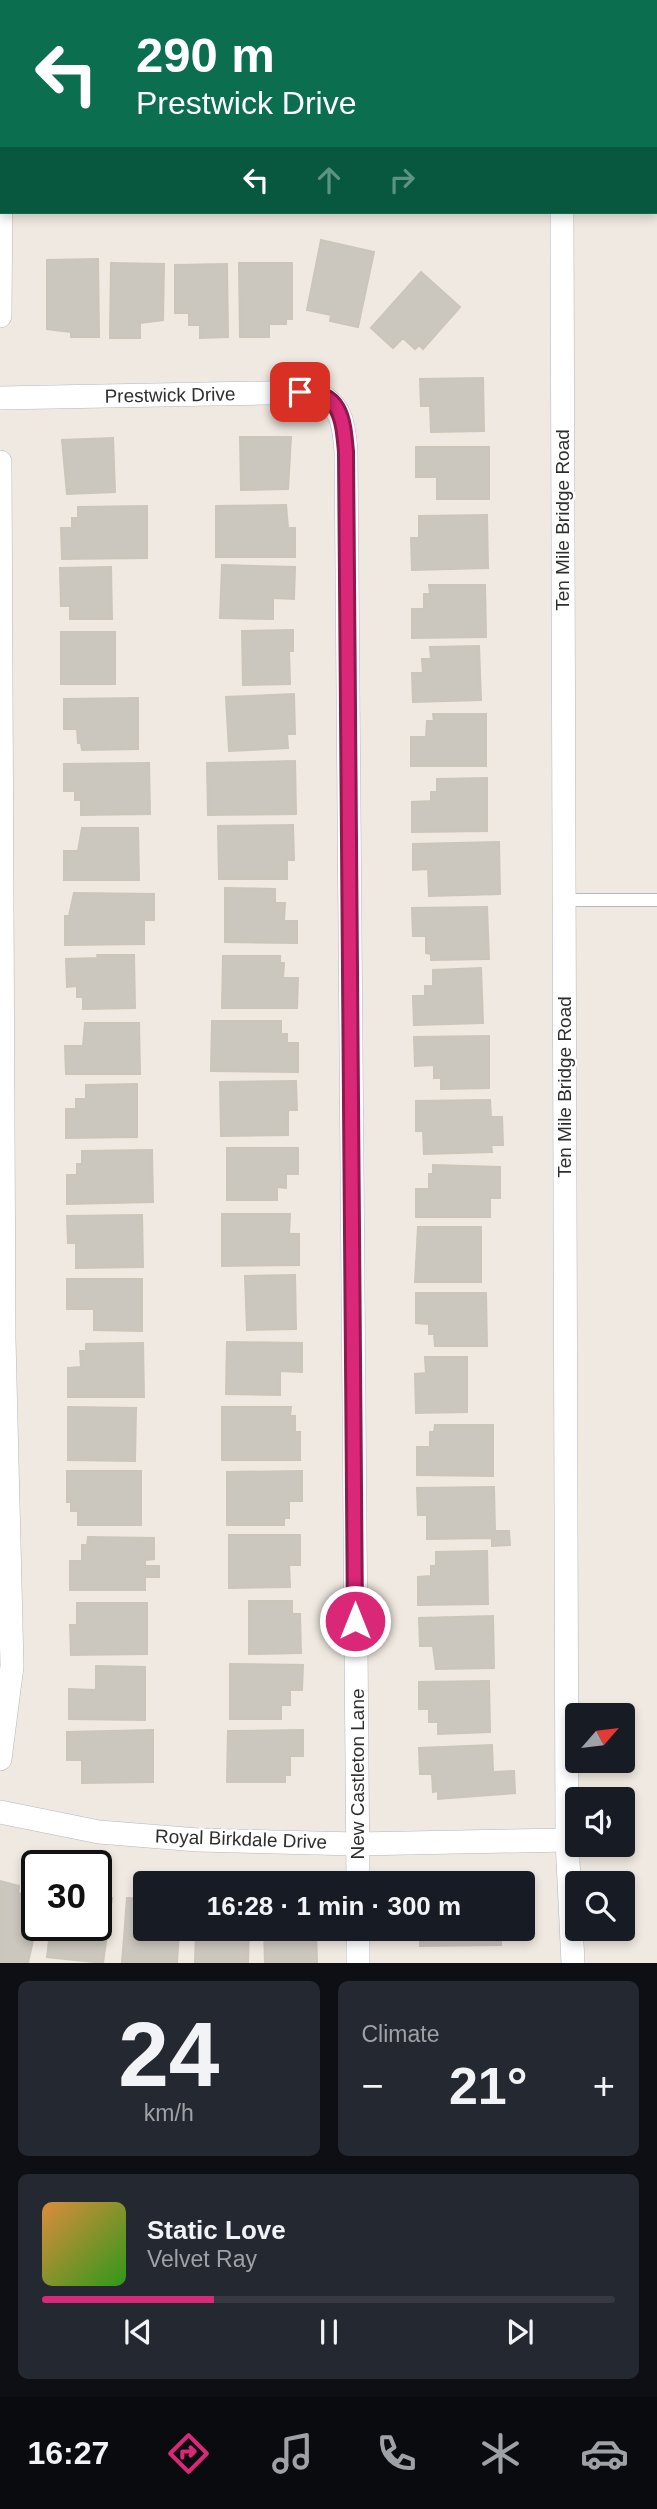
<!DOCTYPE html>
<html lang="en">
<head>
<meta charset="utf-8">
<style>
	:root { --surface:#171b24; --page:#242831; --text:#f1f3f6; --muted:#9ea1a6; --line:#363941; --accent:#db2777 }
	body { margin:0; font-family:Helvetica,sans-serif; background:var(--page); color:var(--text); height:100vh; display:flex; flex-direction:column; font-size:26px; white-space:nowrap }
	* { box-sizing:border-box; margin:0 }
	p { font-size:23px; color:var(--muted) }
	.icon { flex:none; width:38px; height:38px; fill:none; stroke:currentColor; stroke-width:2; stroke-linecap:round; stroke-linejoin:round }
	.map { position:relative; height:1963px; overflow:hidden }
	.drawer { display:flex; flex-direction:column; gap:18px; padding:18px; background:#0d0f14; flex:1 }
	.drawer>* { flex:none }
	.hud { position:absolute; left:0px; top:0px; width:658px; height:214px; box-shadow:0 4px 10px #0003; background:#0b6e4f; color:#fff; overflow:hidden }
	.needle { width:46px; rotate:62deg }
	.fabs { position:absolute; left:565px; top:1703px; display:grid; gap:14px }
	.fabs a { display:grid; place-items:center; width:70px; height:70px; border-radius:7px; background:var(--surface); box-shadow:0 4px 10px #0003; font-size:35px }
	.speed { position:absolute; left:21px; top:1850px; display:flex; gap:14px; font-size:35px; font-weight:700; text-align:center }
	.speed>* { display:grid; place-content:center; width:91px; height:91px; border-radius:50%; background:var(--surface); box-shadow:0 4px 10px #0003; line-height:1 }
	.speed .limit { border:4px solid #111; border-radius:10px; background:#fff; color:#111 }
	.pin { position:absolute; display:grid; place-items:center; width:60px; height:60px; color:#fff; margin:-30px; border-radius:14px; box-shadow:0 4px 10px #0006 }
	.me { position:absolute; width:77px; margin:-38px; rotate:0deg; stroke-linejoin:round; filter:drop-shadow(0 0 5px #0008) }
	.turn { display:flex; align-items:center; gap:24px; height:147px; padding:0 21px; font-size:32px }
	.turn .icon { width:91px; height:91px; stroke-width:2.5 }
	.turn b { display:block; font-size:49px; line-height:60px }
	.lanes { display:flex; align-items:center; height:66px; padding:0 21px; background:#0003; justify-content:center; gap:35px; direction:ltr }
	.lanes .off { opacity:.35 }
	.big { font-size:52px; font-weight:700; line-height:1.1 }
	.drawer .card { flex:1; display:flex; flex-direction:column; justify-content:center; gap:10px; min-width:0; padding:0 24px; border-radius:10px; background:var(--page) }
	.drawer .dial { align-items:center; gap:0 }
	.dial b { font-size:91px; line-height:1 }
	.song { display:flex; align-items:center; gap:21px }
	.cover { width:84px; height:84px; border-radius:10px; background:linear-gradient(135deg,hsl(30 70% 55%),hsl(110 70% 35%)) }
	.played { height:7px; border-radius:4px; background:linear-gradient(90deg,var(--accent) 30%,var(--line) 30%) }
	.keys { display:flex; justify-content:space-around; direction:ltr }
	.heat { display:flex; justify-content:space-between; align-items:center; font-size:38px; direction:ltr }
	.drawer .tiles { flex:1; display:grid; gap:18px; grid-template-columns:1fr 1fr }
	.card:last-child { grid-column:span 2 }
	.trip { position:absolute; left:133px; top:1871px; width:402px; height:70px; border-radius:7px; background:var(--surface); box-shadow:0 4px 10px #0003; font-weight:700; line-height:70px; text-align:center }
	.menu { display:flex; height:112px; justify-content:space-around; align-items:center; background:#090b0e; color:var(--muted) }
	.menu .icon { width:49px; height:49px }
	.menu .active { color:var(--accent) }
	.menu b { font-size:32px; color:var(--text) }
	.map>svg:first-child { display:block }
	.building { fill:#cbc7bf; stroke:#cbc5ba; stroke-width:2 }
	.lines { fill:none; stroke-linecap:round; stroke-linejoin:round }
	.service-casing { stroke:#b4b7c1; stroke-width:14 }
	.minor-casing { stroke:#b4b7c1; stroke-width:24 }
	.tertiary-casing { stroke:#b4b7c1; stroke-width:30 }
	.secondary-casing { stroke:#b4b7c1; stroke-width:35 }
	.service { stroke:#fff; stroke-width:12 }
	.minor { stroke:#fff; stroke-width:23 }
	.tertiary { stroke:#fff; stroke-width:28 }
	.secondary { stroke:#fff; stroke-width:33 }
	.route-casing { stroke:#8e194d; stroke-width:18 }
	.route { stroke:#db2777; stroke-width:12 }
	.labels { text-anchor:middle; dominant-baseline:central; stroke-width:5; stroke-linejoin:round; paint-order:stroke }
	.street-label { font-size:19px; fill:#2e2e2e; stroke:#fff }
</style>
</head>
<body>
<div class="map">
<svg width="657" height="1963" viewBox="0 0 657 1963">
	<rect width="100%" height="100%" fill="#efe9e1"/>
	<path class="building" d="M321,240L374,252L358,327L330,321L331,315L307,310Z
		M98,259L99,337H71V332L47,329V260Z
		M111,263L164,264L163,320L140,323V338H110Z
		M239,263H292V319H286V324H269V337H240Z
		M227,264L228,337L200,338V325H189V313H175V265Z
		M421,272L460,307L423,349L419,345L415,349L403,338L393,348L371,328Z
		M483,378L484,431L431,432L430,406H421L420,379Z
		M240,437H291L288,489L241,490Z
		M113,438L115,492L67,494L62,440Z
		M416,447H489V499H437V477H416Z
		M286,505L288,528H295V557H216V506Z
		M147,506V558L62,559L61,528H72V518H78V507Z
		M487,515L488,568L412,570L411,538H419V516Z
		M222,565L295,567L294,599L273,598V619L220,618Z
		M111,567L112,619H70V606H61L60,568Z
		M429,585H485L486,637L412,638V609H424V594H430Z
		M293,630V651H289L290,684L243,685L242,631Z
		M61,632H115V684H61Z
		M479,646L481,700L413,702L412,673H423L422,659H431L430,647Z
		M294,694L295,734H287L288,748L229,751L226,697Z
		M138,698V749L82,750L81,743H78L77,729H64V699Z
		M433,714H486V766H411V737H426L427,721H434Z
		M295,761L296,814L208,815L207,763Z
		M149,763L150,814L81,815V800H75V791H64V764Z
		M487,778V831L412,832V802L431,801V792H437V779Z
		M293,825L294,860H287V879H219L218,826Z
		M82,828H138L139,880H64V851H78Z
		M499,842L500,894L429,896L428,869L413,870V844Z
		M225,888L275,889V903H285L284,921H297V943L225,942Z
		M74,893L154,894V920H144V944L65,945V916H69Z
		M487,907L489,959L431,960V954L426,953V936H413L412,908Z
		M97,955H134L135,1008L83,1009V997H77V986L67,987L66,959L98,958Z
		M223,956H280V963H284L283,978H298L297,1008H222Z
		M481,968L483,1023L414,1025L413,996H425V986H433V970Z
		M212,1021H281V1034H287V1043H298V1072L211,1071Z
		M85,1023H139L140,1074H66L65,1046H83Z
		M489,1036V1088L441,1089V1078H434V1065L415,1066L414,1037Z
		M296,1081L297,1110H288V1135L221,1136L220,1082Z
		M137,1084V1137L66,1138V1109H76V1099H86V1085Z
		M490,1100L491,1117H502L503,1145H491L492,1152L424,1154L423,1131H416V1101Z
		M227,1148H298V1174H286V1188L277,1187V1200H227Z
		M152,1150L153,1202L67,1204V1175H77V1164H82V1151Z
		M433,1165L500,1167V1198H490V1217H416V1189H429V1174H433Z
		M222,1214H290L289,1234H299V1265L222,1266Z
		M142,1215L143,1267L76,1268V1243H68L67,1216Z
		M418,1227H481V1282H415Z
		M295,1275L296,1329L247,1330L245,1276Z
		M67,1279H142V1331L94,1330V1309H67Z
		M416,1293H486L487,1346H435L434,1334H429V1324L416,1323Z
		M227,1342L302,1343V1372L280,1371V1395L226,1394Z
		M143,1343L144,1397H68V1368L81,1367L80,1351H86V1344Z
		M425,1357H467V1412L416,1413L415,1374L426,1373Z
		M68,1407L136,1408L135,1461L68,1460Z
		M222,1407H291L290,1416H295V1432H300V1460H222Z
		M435,1425H493V1476L417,1475V1447H430V1432H434Z
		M67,1471H141V1525H78V1511H71V1502H67Z
		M302,1471V1501H289V1518H284V1525H227V1472Z
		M494,1487L495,1531H509L510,1545L492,1546V1538L427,1539V1515H418L417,1488Z
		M229,1535H300V1565H289L290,1587L229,1588Z
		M88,1537L154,1538V1559L145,1560V1566H159V1577H145V1590H70V1561H82V1545H87Z
		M487,1551L488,1604L418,1605V1577L431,1576V1566H436V1552Z
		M249,1601H292V1614H300L301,1653L249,1654Z
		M77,1603H147V1654L71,1655L70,1625H77Z
		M493,1616L494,1668L436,1669L433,1646H420L419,1618Z
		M230,1664L303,1665L302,1690H290V1705H281V1719H230Z
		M96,1666L145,1667V1720L69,1719V1689L96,1690Z
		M489,1681L490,1732L438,1734V1722H429V1709H419V1682Z
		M153,1730V1782L82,1783V1760H67V1732Z
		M303,1730V1756H290V1775H285V1782H227L228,1731Z
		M492,1745L493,1772L514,1771L515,1793L438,1799V1791L433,1792L432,1774H420L419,1748Z
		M0,1881L19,1886L18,1893L37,1897V1923L28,1963H0Z
		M96,1895L112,1898L103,1963L47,1957L51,1925H96Z
		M127,1898L145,1899V1928H179L177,1963H122Z
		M196,1928H249L248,1963H195Z
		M264,1928H316L317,1963H265Z
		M420,1928H501V1945L420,1946Z"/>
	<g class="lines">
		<defs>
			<path id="service" d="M563,900H657"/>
			<path id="minor" d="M562,212L567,1840L573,1963
				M0,316L1,181
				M0,398L315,392C342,405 344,424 346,452L358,1883
				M0,462L4,1339L12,1666L0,1759
				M0,1812L99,1832L198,1840L357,1844L567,1840
				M358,1928V1963"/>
			<path id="tertiary" d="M564,2V0"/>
			<path id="secondary" d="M656,171H657
				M0,181H2"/>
		</defs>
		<use href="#service" class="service-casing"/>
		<use href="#minor" class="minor-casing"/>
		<use href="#tertiary" class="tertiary-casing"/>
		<use href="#secondary" class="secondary-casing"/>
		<use href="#service" class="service"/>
		<use href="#minor" class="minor"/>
		<use href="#tertiary" class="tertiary"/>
		<use href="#secondary" class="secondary"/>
	</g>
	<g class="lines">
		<defs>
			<path id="route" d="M300,392C341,391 343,418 346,452L355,1621"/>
		</defs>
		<use href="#route" class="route-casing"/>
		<use href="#route" class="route"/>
	</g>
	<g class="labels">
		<g class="street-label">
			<text transform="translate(170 395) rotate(-1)">Prestwick Drive</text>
			<text transform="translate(562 520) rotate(-90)">Ten Mile Bridge Road</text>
			<text transform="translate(564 1087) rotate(-90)">Ten Mile Bridge Road</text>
			<text transform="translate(357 1774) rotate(-90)">New Castleton Lane</text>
			<text transform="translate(241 1839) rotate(2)">Royal Birkdale Drive</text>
		</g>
	</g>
</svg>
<div class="fabs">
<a><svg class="needle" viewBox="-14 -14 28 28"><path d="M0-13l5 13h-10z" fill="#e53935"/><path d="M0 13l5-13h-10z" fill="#9ea1a6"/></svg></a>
<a><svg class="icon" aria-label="sound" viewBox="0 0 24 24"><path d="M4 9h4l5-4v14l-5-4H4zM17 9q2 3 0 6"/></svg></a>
<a><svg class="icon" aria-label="search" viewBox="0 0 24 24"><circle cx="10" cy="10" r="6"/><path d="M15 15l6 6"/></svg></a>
</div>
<div class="speed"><div class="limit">30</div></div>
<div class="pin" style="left:300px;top:392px;background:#d93025"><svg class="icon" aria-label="arrive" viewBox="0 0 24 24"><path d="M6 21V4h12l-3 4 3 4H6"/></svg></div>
<svg class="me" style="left:355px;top:1621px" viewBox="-20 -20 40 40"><circle r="17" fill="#db2777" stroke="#fff" stroke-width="3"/><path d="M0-11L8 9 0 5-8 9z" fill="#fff"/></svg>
<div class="trip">16:28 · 1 min · 300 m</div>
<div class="hud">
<div class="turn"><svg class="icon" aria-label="left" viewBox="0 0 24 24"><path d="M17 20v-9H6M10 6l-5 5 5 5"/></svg><div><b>290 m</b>Prestwick Drive</div></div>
<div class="lanes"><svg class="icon" aria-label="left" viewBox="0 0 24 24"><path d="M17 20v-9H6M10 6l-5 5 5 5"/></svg><svg class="icon off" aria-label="ahead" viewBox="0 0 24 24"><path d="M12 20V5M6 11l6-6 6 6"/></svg><svg class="icon off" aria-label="right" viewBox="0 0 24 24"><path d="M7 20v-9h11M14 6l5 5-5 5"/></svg></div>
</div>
</div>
<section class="drawer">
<div class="tiles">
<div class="card dial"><b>24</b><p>km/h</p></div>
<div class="card"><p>Climate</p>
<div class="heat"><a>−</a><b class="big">21°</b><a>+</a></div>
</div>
<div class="card">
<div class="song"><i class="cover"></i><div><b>Static Love</b><p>Velvet Ray</p></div></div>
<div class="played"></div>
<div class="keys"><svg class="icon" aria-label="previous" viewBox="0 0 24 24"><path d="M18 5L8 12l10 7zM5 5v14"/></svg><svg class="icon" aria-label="pause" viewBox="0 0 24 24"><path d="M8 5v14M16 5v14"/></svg><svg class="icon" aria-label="next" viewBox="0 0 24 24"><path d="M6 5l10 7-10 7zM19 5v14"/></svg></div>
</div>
</div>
</section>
<nav class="menu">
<b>16:27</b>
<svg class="icon active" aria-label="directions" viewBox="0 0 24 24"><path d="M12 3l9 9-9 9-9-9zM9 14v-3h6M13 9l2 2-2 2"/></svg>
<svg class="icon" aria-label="music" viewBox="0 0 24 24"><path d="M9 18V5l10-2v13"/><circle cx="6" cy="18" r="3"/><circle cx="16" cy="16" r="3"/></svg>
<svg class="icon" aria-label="phone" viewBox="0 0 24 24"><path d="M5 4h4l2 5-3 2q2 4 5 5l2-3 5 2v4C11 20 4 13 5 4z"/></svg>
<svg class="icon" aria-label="climate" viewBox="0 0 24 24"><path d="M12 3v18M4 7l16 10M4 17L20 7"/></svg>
<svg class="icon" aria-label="car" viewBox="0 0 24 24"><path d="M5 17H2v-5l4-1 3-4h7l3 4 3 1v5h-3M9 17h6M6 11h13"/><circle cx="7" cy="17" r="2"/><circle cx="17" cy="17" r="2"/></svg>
</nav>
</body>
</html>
